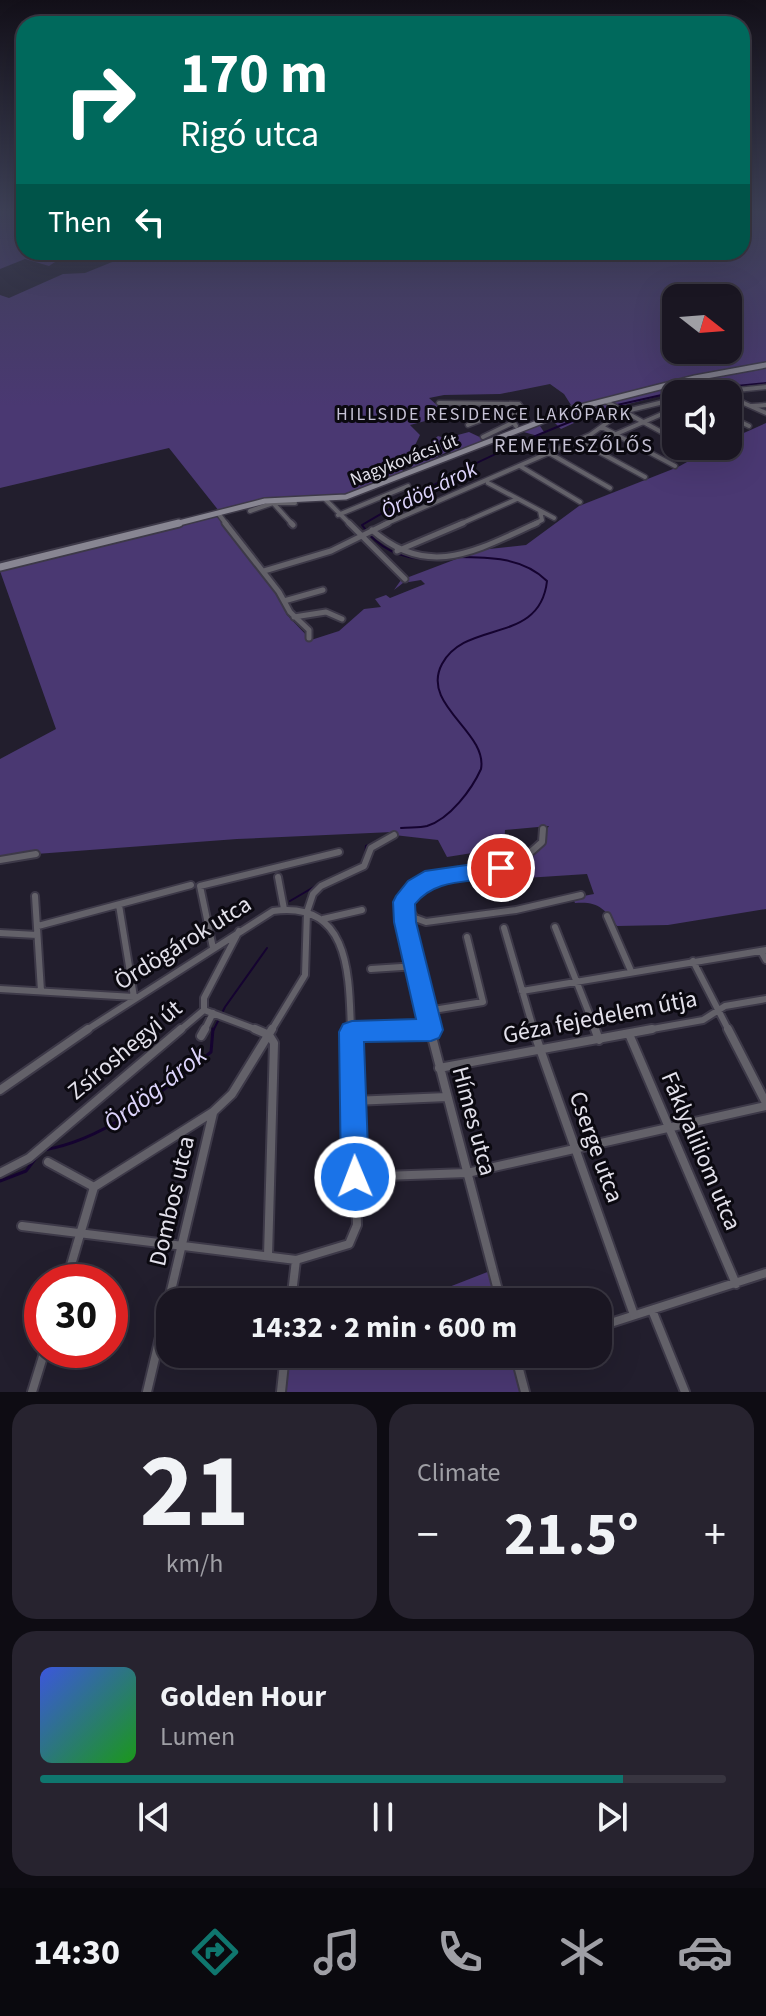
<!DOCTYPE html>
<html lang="en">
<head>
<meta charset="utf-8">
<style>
	:root { --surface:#1a1622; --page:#27232f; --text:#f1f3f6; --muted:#9f9fa5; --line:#383540; --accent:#0f766e }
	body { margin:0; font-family:"Source Sans 3",sans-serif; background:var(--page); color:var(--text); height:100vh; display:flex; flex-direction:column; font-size:30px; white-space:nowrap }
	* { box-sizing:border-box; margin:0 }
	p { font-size:26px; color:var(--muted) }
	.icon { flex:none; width:44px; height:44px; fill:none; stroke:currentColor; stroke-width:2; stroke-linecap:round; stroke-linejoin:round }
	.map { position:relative; height:1392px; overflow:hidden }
	.panel { display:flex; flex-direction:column; gap:12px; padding:12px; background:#0e0c13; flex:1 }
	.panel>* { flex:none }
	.guide { position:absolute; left:16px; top:16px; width:734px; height:244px; border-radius:24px; box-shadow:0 8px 32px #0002,0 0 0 2px var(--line); background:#00695c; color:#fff; overflow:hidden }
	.needle { width:52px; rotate:107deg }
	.controls { position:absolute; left:662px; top:284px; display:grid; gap:16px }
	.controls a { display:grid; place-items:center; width:80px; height:80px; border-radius:16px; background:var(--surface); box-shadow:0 8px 32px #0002,0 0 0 2px var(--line); font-size:40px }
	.speed { position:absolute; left:24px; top:1264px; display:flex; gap:16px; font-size:40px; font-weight:700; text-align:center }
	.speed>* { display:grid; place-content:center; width:104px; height:104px; border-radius:50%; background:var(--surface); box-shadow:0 8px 32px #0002,0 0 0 2px var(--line); line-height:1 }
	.speed .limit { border:12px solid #d22; background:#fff; color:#111 }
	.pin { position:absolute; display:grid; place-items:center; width:68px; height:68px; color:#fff; margin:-34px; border:4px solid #fff; border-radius:50%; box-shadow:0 2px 8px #0007 }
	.me { position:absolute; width:88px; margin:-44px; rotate:359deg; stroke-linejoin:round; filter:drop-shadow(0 0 6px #0008) }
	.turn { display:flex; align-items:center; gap:28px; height:168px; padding:0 32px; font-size:36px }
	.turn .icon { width:104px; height:104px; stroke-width:2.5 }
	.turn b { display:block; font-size:56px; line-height:68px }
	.then { display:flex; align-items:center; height:76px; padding:0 32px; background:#0003; gap:16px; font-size:30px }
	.big { font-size:60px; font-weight:700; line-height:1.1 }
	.panel .tile { flex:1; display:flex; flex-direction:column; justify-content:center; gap:12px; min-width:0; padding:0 28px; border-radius:24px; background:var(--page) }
	.panel .dial { align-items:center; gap:0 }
	.dial b { font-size:104px; line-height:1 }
	.song { display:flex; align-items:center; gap:24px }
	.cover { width:96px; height:96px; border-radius:12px; background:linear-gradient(135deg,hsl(230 70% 55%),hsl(120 70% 35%)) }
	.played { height:8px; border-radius:4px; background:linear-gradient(90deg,var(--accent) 85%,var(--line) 85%) }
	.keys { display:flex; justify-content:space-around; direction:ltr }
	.heat { display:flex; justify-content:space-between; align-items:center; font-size:44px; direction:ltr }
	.panel .tiles { flex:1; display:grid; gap:12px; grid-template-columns:1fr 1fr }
	.tile:last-child { grid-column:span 2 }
	.trip { position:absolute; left:156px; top:1288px; width:456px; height:80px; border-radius:24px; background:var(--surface); box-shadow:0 8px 32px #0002,0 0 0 2px var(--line); font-weight:700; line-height:80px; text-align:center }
	.dock { display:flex; height:128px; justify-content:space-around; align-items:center; background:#0a090e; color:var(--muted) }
	.dock .icon { width:56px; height:56px }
	.dock .selected { color:var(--accent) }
	.dock b { font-size:36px; color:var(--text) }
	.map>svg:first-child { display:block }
	.green { fill:#4a3872; fill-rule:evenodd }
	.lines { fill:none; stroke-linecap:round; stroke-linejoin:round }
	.stream-far1 { stroke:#150330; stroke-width:2 }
	.stream { stroke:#150330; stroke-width:3 }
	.street-far3-casing { stroke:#3d3948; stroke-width:7 }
	.street-far2-casing { stroke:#3d3948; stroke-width:9 }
	.street-far1-casing { stroke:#3d3948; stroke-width:10 }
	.street-casing { stroke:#3d3948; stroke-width:12 }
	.secondary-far1-casing { stroke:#3d3948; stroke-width:8 }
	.secondary-casing { stroke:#3d3948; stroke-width:11 }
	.street-far3 { stroke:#636169; stroke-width:4 }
	.street-far2 { stroke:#636169; stroke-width:5 }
	.street-far1 { stroke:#636169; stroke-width:6 }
	.street { stroke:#636169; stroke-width:8 }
	.secondary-far1 { stroke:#888692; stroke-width:5 }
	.secondary { stroke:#888692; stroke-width:7 }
	.route { fill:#1a73e8; stroke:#114b97; stroke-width:2 }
	.labels { text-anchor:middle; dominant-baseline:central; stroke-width:6; stroke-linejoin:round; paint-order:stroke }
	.far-neighbourhood-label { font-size:18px; letter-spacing:2px; fill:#c7c3d6; stroke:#0b0910 }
	.far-street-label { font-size:18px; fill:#e3e1eb; stroke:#0b0910 }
	.far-quarter-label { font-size:20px; letter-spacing:2px; fill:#c7c3d6; stroke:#0b0910 }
	.water-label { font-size:22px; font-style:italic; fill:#ded5fc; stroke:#0b0910 }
	.near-street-label { font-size:24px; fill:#e3e1eb; stroke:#0b0910 }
	.near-water-label { font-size:26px; font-style:italic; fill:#ded5fc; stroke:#0b0910 }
</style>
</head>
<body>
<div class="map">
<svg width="766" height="1392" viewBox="0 0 766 1392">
	<rect width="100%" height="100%" fill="#221e2d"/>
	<path class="green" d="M0,212H24V252H70L49,266L25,259L0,269Z
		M742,212H766V386L676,394L675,399L668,394L600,411L561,429L552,420L540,426L544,432L538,436L520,431L549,417L547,414L571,405L564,394L550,384L500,394L444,395L429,398L448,415L410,425L420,435L399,478L325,501L270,502L219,511L169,448L0,488V295L9,298L63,274L85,273L127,256L152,259L164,252H742ZM676,298H728V350H676Z
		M766,423V909L668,925L617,926C605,909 598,901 575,903L573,898L594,894L587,874L510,879L505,869L533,850L549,826L505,830L504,848L447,857L438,840L394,835L393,832L237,839L36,854L0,860V759L56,729L0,571L217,516L280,598L287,615L311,640L339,631L364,609L381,607L375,599L386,595L390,598L425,584L421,580L403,583L394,590L401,580L480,550L526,545L579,506L678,467L716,446H728V440Z
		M469,432L486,440L455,453L449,451L435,458L439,460L416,470L411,468L420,452L438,436L455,441L458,440L454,436Z
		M490,1271L498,1302H420L431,1294Z
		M290,1354H512L522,1392H286Z"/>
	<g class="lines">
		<path class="stream-far1" d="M617,405L675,392L766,383
			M450,558C414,563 383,556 362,525C440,479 525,436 611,407
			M401,828C410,827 419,828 427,826C450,819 472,789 481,769C488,732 420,705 442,664C466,619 540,645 547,581C523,557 488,557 456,557
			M365,858L366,846L378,841
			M290,901L319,884
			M213,1031L225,1007L267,948"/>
		<path class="stream" d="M44,1150C108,1139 161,1092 211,1052L213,1029
			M0,1181L26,1171L39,1154"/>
		<defs>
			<path id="street-far3" d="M697,394L766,387
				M728,396L766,413
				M605,401L676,440
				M443,406L439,403L519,404L521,407L511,419L516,426
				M752,406L766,405
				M728,416L749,426
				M456,418L513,415
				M468,425L486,418
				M602,427L675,466
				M616,434L669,411
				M483,437L512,423
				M577,440L645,477
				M689,446L701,453
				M549,453L610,488
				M520,466L580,502
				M488,483L554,518
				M325,499L351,525
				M274,504L293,525
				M250,511L273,503H295
				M218,513L227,525
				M338,515L408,486
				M383,525L590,435L622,412L676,399
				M458,525L517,499
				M532,525L542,520L540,511"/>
			<path id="street-far2" d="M225,523L279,592L290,612L309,630V638
				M291,523L293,525
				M349,523L405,579
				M372,530C429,580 477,550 537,523
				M397,551L463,523
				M264,571L331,551L388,523
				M284,601L323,590
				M294,617L326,612L342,619"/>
			<path id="street-far1" d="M0,860L36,854
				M278,877L284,909
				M35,896L41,991
				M404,902L405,922L430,1031
				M404,902C429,869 464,878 500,869C517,865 530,853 542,842L543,829
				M404,903L415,918L426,922L516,910L581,895
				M607,916L631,971
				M323,919L362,910
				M38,926L191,885
				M555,927L596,1031
				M504,928L534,1031
				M0,933L37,935
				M213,948L200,886L339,852
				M761,951L766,960
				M693,961L729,1031
				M371,969L417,966
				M0,989L134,997L119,905
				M522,991L766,950
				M204,1010V998L239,931
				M204,1010L260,1031
				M427,1011L483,1002L467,937
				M85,1031L273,911C351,900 349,977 351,1031
				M179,1031L204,1010
				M204,1031L213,1013
				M271,1031L305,975L307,912L313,894L321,886L364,866L371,848L394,835
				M384,1031L431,1030
				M641,1031L703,1020L725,1006L766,999"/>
			<path id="street" d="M255,1029L269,1035
				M430,1029L501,1302
				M533,1029L634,1315
				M595,1029L599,1040
				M728,1029L766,1103
				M352,1032L431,1030
				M629,1034L736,1284
				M201,1036L205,1029
				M439,1068L652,1029
				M0,1090L88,1029
				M353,1101L447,1097
				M48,1162L94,1187
				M0,1173L29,1158L181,1029
				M355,1177L467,1173L766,1106
				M22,1226L296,1260L349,1244L357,1225L351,1029
				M268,1256L274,1043L269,1035
				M66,1282L94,1187L213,1112L232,1094L272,1029
				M291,1302L296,1260
				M652,1310L685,1392
				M598,1327L766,1273
				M160,1343L170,1344
				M515,1354L525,1392
				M32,1392L45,1350
				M147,1392L213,1113
				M281,1392L285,1354"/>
			<path id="secondary-far1" d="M171,525L265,501L346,497L573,409L695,378L766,365"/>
			<path id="secondary" d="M0,567L179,523"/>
		</defs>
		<use href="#street-far3" class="street-far3-casing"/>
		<use href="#street-far2" class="street-far2-casing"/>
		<use href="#street-far1" class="street-far1-casing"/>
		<use href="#street" class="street-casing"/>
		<use href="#secondary-far1" class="secondary-far1-casing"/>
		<use href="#secondary" class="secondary-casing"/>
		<use href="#street-far3" class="street-far3"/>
		<use href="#street-far2" class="street-far2"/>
		<use href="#street-far1" class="street-far1"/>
		<use href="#street" class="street"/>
		<use href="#secondary-far1" class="secondary-far1"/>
		<use href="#secondary" class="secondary"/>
	</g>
	<linearGradient id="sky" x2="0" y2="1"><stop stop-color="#131019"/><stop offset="0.52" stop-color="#3e4157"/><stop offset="1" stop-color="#3e4157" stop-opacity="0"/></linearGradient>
	<rect width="766" height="406" fill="url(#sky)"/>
	<path class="route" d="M501,860L508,862L511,868L508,874C476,885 438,875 415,904L416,922L443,1030L439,1038L431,1041L364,1042L369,1177L365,1187L355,1191L345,1187L341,1177L339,1032L343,1024L352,1021L416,1019L394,922L393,902L396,896L408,881L425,871Z"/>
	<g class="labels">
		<g class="far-neighbourhood-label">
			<text x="484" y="414">HILLSIDE RESIDENCE LAKÓPARK</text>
		</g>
		<g class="far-street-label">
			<text transform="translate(404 460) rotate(-21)">Nagykovácsi út</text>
		</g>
		<g class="far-quarter-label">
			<text x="574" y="446">REMETESZŐLŐS</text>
		</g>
		<g class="water-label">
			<text transform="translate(429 490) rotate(-26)">Ördög-árok</text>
		</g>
		<g class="near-street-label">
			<text transform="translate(183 943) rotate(-32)">Ördögárok utca</text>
			<text transform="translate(600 1017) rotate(-11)">Géza fejedelem útja</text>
			<text transform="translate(125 1050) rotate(-40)">Zsíroshegyi út</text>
			<text transform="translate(474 1121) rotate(75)">Hímes utca</text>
			<text transform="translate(596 1147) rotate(70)">Cserge utca</text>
			<text transform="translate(701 1151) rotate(67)">Fáklyaliliom utca</text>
			<text transform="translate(172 1201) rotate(-77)">Dombos utca</text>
		</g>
		<g class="near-water-label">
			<text transform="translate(155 1089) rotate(-38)">Ördög-árok</text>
		</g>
	</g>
</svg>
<div class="controls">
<a><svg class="needle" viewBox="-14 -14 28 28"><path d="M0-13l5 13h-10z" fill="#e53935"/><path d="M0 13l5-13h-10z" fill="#9f9fa5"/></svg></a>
<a><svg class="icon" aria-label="sound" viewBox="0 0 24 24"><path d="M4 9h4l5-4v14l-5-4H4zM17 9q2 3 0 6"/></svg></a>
</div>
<div class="speed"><div class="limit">30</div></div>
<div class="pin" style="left:501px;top:868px;background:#d93025"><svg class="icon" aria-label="arrive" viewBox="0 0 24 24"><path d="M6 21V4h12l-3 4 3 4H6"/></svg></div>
<svg class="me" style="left:355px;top:1177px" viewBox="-20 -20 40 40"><circle r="17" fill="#1a73e8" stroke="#fff" stroke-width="3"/><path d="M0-11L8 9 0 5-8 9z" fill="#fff"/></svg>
<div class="trip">14:32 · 2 min · 600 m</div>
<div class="guide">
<div class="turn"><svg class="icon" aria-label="right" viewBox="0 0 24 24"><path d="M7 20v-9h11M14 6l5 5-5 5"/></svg><div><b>170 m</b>Rigó utca</div></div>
<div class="then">Then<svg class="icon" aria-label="left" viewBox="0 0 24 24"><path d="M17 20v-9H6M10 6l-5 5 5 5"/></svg></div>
</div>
</div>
<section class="panel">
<div class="tiles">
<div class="tile dial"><b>21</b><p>km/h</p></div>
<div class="tile"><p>Climate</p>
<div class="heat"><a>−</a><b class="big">21.5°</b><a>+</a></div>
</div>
<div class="tile">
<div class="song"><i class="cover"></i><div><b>Golden Hour</b><p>Lumen</p></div></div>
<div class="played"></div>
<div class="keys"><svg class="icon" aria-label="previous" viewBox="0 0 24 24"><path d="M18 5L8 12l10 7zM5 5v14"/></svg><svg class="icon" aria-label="pause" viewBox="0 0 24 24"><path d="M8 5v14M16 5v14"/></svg><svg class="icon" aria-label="next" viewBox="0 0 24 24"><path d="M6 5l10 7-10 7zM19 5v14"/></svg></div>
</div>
</div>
</section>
<nav class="dock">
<b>14:30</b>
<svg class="icon selected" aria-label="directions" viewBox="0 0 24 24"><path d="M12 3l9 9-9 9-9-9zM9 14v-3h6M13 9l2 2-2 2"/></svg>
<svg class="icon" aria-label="music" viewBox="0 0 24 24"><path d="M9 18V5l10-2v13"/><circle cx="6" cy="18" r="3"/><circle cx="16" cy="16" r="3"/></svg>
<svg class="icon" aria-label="phone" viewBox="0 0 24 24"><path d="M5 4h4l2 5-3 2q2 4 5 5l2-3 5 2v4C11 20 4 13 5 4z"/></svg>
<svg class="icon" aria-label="climate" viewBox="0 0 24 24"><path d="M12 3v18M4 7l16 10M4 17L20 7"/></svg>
<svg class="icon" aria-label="car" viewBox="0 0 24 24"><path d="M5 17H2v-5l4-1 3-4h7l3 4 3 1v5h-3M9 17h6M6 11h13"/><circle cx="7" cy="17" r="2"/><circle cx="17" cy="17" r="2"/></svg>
</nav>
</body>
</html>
